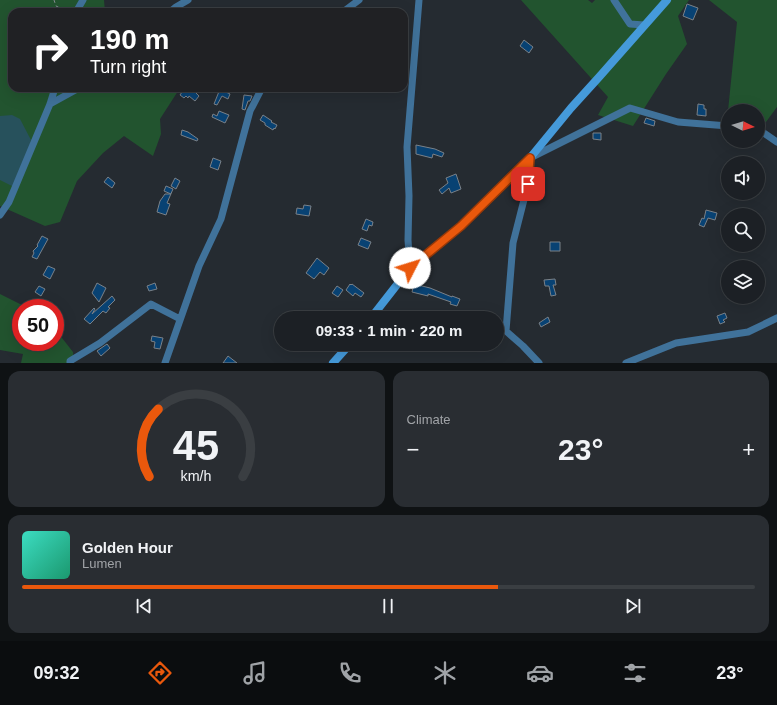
<!DOCTYPE html>
<html lang="en">
<head>
<meta charset="utf-8">
<style>
	:root { --surface:#1c2025; --page:#292d32; --text:#f1f3f6; --muted:#a0a3a7; --line:#3a3e42; --accent:#ea580c }
	body { margin:0; font-family:Helvetica,sans-serif; background:var(--page); color:var(--text); height:100vh; display:flex; flex-direction:column; font-size:15px; white-space:nowrap }
	* { box-sizing:border-box; margin:0 }
	p { font-size:13px; color:var(--muted) }
	.icon { flex:none; width:22px; height:22px; fill:none; stroke:currentColor; stroke-width:2; stroke-linecap:round; stroke-linejoin:round }
	.map { position:relative; height:363px; overflow:hidden }
	.sheet { display:flex; flex-direction:column; gap:8px; padding:8px; background:#0f1214; flex:1 }
	.sheet>* { flex:none }
	.hud { position:absolute; left:8px; top:8px; width:400px; height:84px; border-radius:12px; box-shadow:0 4px 16px #0002,0 0 0 1px var(--line); background:#202124; color:#fff; overflow:hidden }
	.needle { width:26px; rotate:95deg }
	.buttons { position:absolute; left:721px; top:104px; display:grid; gap:8px }
	.buttons a { display:grid; place-items:center; width:44px; height:44px; border-radius:50%; background:var(--surface); box-shadow:0 4px 16px #0002,0 0 0 1px var(--line); font-size:20px }
	.speed { position:absolute; left:12px; top:299px; display:flex; gap:8px; font-size:20px; font-weight:700; text-align:center }
	.speed>* { display:grid; place-content:center; width:52px; height:52px; border-radius:50%; background:var(--surface); box-shadow:0 4px 16px #0002,0 0 0 1px var(--line); line-height:1 }
	.speed .limit { border:6px solid #d22; background:#fff; color:#111 }
	.pin { position:absolute; display:grid; place-items:center; width:34px; height:34px; color:#fff; margin:-17px; border-radius:8px; box-shadow:0 2px 6px #0006 }
	.me { position:absolute; width:44px; margin:-22px; rotate:50deg; stroke-linejoin:round; filter:drop-shadow(0 0 3px #0008) }
	.turn { display:flex; align-items:center; gap:14px; height:84px; padding:0 16px; font-size:18px }
	.turn .icon { width:52px; height:52px; stroke-width:2.5 }
	.turn b { display:block; font-size:28px; line-height:34px }
	.big { font-size:30px; font-weight:700; line-height:1.1 }
	.sheet .tile { flex:1; display:flex; flex-direction:column; justify-content:center; gap:6px; min-width:0; padding:0 14px; border-radius:12px; background:var(--page) }
	.sheet .dial { align-items:center; gap:0 }
	.dial svg { height:104px; overflow:visible; fill:none; stroke:var(--line); stroke-width:7; stroke-linecap:round; text-anchor:middle }
	.dial text { fill:var(--text); stroke:none }
	.song { display:flex; align-items:center; gap:12px }
	.cover { width:48px; height:48px; border-radius:6px; background:linear-gradient(135deg,hsl(170 70% 55%),hsl(160 70% 35%)) }
	.played { height:4px; border-radius:2px; background:linear-gradient(90deg,var(--accent) 65%,var(--line) 65%) }
	.keys { display:flex; justify-content:space-around; direction:ltr }
	.heat { display:flex; justify-content:space-between; align-items:center; font-size:22px; direction:ltr }
	.sheet .tiles { flex:1; display:grid; gap:8px; grid-template-columns:1fr 1fr }
	.tile:last-child { grid-column:span 2 }
	.trip { position:absolute; left:274px; top:311px; width:230px; height:40px; border-radius:20px; background:var(--surface); box-shadow:0 4px 16px #0002,0 0 0 1px var(--line); font-weight:700; line-height:40px; text-align:center }
	.tabs { display:flex; height:64px; justify-content:space-around; align-items:center; background:#0b0d0f; color:var(--muted) }
	.tabs .icon { width:28px; height:28px }
	.tabs .current { color:var(--accent) }
	.tabs b { font-size:18px; color:var(--text) }
	.map>svg:first-child { display:block }
	.green { fill:#22542f }
	.water { fill:#27515c }
	.building { fill:#084273; stroke:#7a8188 }
	.lines { fill:none; stroke-linecap:round; stroke-linejoin:round }
	.path { stroke:#878c91; stroke-width:1; stroke-dasharray:3 3; stroke-linecap:butt }
	.street { stroke:#40729a; stroke-width:7 }
	.secondary { stroke:#459ada; stroke-width:8 }
	.route-casing { stroke:#983908; stroke-width:10 }
	.route { stroke:#ea580c; stroke-width:7 }
</style>
</head>
<body>
<div class="map">
<svg width="777" height="363" viewBox="0 0 777 363">
	<rect width="100%" height="100%" fill="#252b31"/>
	<path class="green" d="M0,0H104L105,12H12V88H180L160,119L161,134L153,156L124,136L103,153L77,181L60,222L45,226L0,206Z
		M521,0H588L592,3L595,0H689L678,16L687,44L666,74L633,126L598,115L608,97Z
		M709,0H777V107L766,122H758V111H728L737,22Z
		M0,294L28,308H21V342H55V329L73,352L74,363H21L23,354L0,350Z"/>
	<path class="water" d="M12,115L20,119L31,140L28,153L14,187L0,180V116Z"/>
	<path class="building" d="M687,4L698,8L693,20L683,16Z
		M524,40L533,47L529,53L520,46Z
		M184,88H189L194,93L195,92L199,96L195,101L189,96L188,98L186,96L184,98L180,95L182,92L181,91Z
		M220,89L230,94L228,99L222,96L217,105L214,104Z
		M244,95L252,96L250,101H248L245,110L242,109Z
		M698,104L704,105V109H706V116L697,115Z
		M219,111L229,115L225,123L212,117L213,114L217,116Z
		M263,115L272,121L271,122L277,125L275,129L274,128L273,130L265,125V123L260,120Z
		M646,118L655,121L654,126L644,123Z
		M182,130L188,132L198,139L197,141L181,135Z
		M593,133H601V140L593,139Z
		M416,145L435,149L444,153L442,157L433,154L432,158L416,154Z
		M213,158L221,161L218,170L210,167Z
		M456,174L461,189L451,193L449,188L442,194L439,190L448,183L446,178Z
		M108,177L115,183L112,188L104,182Z
		M175,178L180,181L176,189L171,186Z
		M166,186L173,189L167,203L170,204L166,215L157,212L160,201L165,194H171L164,191Z
		M304,205L311,206L309,216L296,214L297,208L303,209Z
		M706,210L717,213L715,220L708,218L704,227L699,225L702,218L704,219Z
		M366,219L373,222L372,226L369,225L367,231L362,229Z
		M42,236L48,239L37,259L32,257L34,253L33,251L38,246L37,245Z
		M361,238L371,242L368,249L358,245Z
		M550,242H560V251H550Z
		M317,258L329,268L324,275L320,272L314,279L306,273Z
		M48,266L55,269L50,279L43,275Z
		M555,279L556,285H553L556,295L551,296L549,286H545L544,280Z
		M97,283L106,288L99,302L92,293Z
		M155,283L157,289L149,291L147,286Z
		M350,284L351,285L352,284L364,293L361,297L355,293L353,296L346,290Z
		M414,284L430,288L452,297V296L460,299L457,306L450,304L451,302L428,294V296L412,292Z
		M39,286L45,289L41,296L35,292Z
		M337,286L343,290L338,297L332,293Z
		M112,296L115,300L108,307L110,308L106,313L103,311L90,324L84,319L94,308L95,309L92,314Z
		M725,313L727,318L723,320L725,322L720,324L717,316Z
		M548,317L550,322L541,327L539,323Z
		M152,336L163,338L160,349L154,348L155,342L151,341Z
		M107,344L110,348L101,356L97,351Z
		M228,356L237,363H223Z"/>
	<g class="lines">
		<path class="path" d="M54,0L56,6L69,12"/>
		<path class="street" d="M614,0L630,24L644,25
			M76,12L83,0
			M170,12L176,7L188,0
			M343,12L359,0
			M50,104L79,88
			M758,129L777,142
			M0,215L9,202L50,104L55,88
			M410,268L408,240L409,196L407,147L419,0
			M70,363V361L100,343L151,304L180,319
			M165,363L199,266L221,219L250,111L262,88
			M539,363L523,346L506,331L513,243L528,184L530,158L630,108L678,122L728,126
			M626,363L676,343L748,332L777,318"/>
		<path class="secondary" d="M371,318L410,268L461,226L530,158L571,108L600,76L667,0
			M333,363L350,344"/>
	</g>
	<g class="lines">
		<defs>
			<path id="route" d="M410,268L461,226L530,158L528,184"/>
		</defs>
		<use href="#route" class="route-casing"/>
		<use href="#route" class="route"/>
	</g>
</svg>
<div class="buttons">
<a><svg class="needle" viewBox="-14 -14 28 28"><path d="M0-13l5 13h-10z" fill="#e53935"/><path d="M0 13l5-13h-10z" fill="#a0a3a7"/></svg></a>
<a><svg class="icon" aria-label="sound" viewBox="0 0 24 24"><path d="M4 9h4l5-4v14l-5-4H4zM17 9q2 3 0 6"/></svg></a>
<a><svg class="icon" aria-label="search" viewBox="0 0 24 24"><circle cx="10" cy="10" r="6"/><path d="M15 15l6 6"/></svg></a>
<a><svg class="icon" aria-label="layers" viewBox="0 0 24 24"><path d="M12 4l9 5-9 5-9-5zM3 14l9 5 9-5"/></svg></a>
</div>
<div class="speed"><div class="limit">50</div></div>
<div class="pin" style="left:528px;top:184px;background:#d93025"><svg class="icon" aria-label="arrive" viewBox="0 0 24 24"><path d="M6 21V4h12l-3 4 3 4H6"/></svg></div>
<svg class="me" style="left:410px;top:268px" viewBox="-20 -20 40 40"><circle r="19" fill="#fff"/><path d="M0-13L10 11 0 6-10 11z" fill="#ea580c"/></svg>
<div class="trip">09:33 · 1 min · 220 m</div>
<div class="hud">
<div class="turn"><svg class="icon" aria-label="right" viewBox="0 0 24 24"><path d="M7 20v-9h11M14 6l5 5-5 5"/></svg><div><b>190 m</b>Turn right</div></div>
</div>
</div>
<section class="sheet">
<div class="tiles">
<div class="tile dial"><svg viewBox="0 0 100 80">
<path d="M14 69A42 42 0 1 1 86 69"/>
<path d="M14 69A42 42 0 0 1 21 17" stroke="#ea580c"/>
<text x="50" y="56" font-size="32" font-weight="700">45</text>
<text x="50" y="72" font-size="11">km/h</text>
</svg></div>
<div class="tile"><p>Climate</p>
<div class="heat"><a>−</a><b class="big">23°</b><a>+</a></div>
</div>
<div class="tile">
<div class="song"><i class="cover"></i><div><b>Golden Hour</b><p>Lumen</p></div></div>
<div class="played"></div>
<div class="keys"><svg class="icon" aria-label="previous" viewBox="0 0 24 24"><path d="M18 5L8 12l10 7zM5 5v14"/></svg><svg class="icon" aria-label="pause" viewBox="0 0 24 24"><path d="M8 5v14M16 5v14"/></svg><svg class="icon" aria-label="next" viewBox="0 0 24 24"><path d="M6 5l10 7-10 7zM19 5v14"/></svg></div>
</div>
</div>
</section>
<nav class="tabs">
<b>09:32</b>
<svg class="icon current" aria-label="directions" viewBox="0 0 24 24"><path d="M12 3l9 9-9 9-9-9zM9 14v-3h6M13 9l2 2-2 2"/></svg>
<svg class="icon" aria-label="music" viewBox="0 0 24 24"><path d="M9 18V5l10-2v13"/><circle cx="6" cy="18" r="3"/><circle cx="16" cy="16" r="3"/></svg>
<svg class="icon" aria-label="phone" viewBox="0 0 24 24"><path d="M5 4h4l2 5-3 2q2 4 5 5l2-3 5 2v4C11 20 4 13 5 4z"/></svg>
<svg class="icon" aria-label="climate" viewBox="0 0 24 24"><path d="M12 3v18M4 7l16 10M4 17L20 7"/></svg>
<svg class="icon" aria-label="car" viewBox="0 0 24 24"><path d="M5 17H2v-5l4-1 3-4h7l3 4 3 1v5h-3M9 17h6M6 11h13"/><circle cx="7" cy="17" r="2"/><circle cx="17" cy="17" r="2"/></svg>
<svg class="icon" aria-label="filters" viewBox="0 0 24 24"><path d="M4 7h16M4 17h16"/><circle cx="9" cy="7" r="2"/><circle cx="15" cy="17" r="2"/></svg>
<b>23°</b>
</nav>
</body>
</html>
